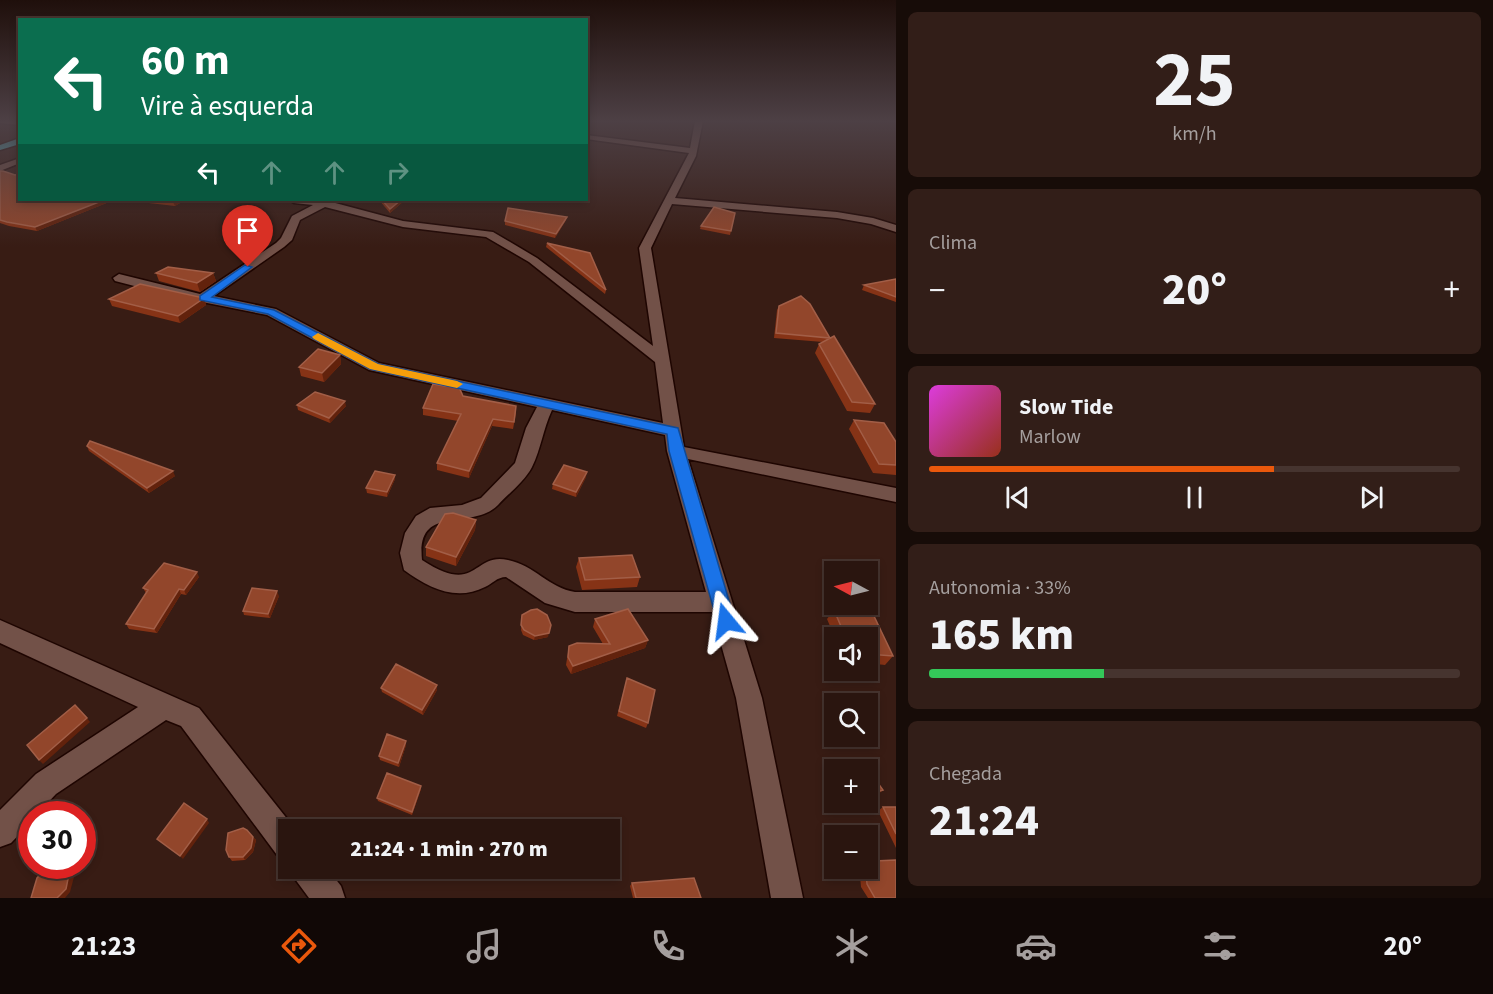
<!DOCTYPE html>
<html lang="pt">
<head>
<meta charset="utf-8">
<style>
	:root { --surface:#2a150f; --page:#321e18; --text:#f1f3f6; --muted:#a59f9e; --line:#46342f; --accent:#ea580c }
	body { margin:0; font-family:"Source Sans 3",sans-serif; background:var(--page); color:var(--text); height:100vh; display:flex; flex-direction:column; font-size:22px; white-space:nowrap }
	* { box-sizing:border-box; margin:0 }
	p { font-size:20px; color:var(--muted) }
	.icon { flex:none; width:33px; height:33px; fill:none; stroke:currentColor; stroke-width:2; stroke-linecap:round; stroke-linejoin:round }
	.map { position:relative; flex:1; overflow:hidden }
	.details { display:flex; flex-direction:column; gap:12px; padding:12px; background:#170c08; width:597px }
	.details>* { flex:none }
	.banner { position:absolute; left:18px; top:18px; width:570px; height:183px; border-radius:0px; box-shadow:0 3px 9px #0003,0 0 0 2px var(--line); background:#0b6e4f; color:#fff; overflow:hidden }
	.needle { width:39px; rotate:277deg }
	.buttons { position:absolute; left:824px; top:561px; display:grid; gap:12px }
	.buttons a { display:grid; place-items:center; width:54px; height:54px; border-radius:0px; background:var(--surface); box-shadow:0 3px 9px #0003,0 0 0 2px var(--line); font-size:30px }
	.speed { position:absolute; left:18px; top:801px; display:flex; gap:12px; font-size:30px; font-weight:700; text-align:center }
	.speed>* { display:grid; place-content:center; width:78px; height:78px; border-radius:50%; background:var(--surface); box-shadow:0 3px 9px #0003,0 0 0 2px var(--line); line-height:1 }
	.speed .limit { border:9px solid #d22; background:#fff; color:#111 }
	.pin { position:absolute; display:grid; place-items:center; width:51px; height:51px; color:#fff; margin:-62px -26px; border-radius:50% 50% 50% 0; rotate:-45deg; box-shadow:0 0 6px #0007 }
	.pin .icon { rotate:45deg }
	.me { position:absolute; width:66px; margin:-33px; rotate:344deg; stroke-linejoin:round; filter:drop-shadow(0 0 4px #0008) }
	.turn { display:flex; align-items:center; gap:21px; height:126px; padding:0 24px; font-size:27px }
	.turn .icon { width:78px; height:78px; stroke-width:2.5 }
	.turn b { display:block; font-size:42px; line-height:51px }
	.lanes { display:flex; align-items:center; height:57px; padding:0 24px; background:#0003; justify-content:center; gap:30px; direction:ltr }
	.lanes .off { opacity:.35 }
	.big { font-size:45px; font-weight:800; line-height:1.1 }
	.details .widget { flex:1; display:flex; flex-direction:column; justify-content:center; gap:9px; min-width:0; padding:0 21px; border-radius:9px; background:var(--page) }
	.details .dial { align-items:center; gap:0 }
	.dial b { font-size:78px; line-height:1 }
	.song { display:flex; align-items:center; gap:18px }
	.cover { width:72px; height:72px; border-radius:9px; background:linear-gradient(135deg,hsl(300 70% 55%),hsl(10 70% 35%)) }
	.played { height:6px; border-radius:3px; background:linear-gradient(90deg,var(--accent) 65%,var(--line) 65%) }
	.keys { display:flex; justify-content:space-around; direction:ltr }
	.heat { display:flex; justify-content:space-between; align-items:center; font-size:33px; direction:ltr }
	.charge { height:9px; border-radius:4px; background:linear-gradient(90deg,#34c759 33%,var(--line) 0) }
	.trip { position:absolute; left:278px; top:819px; width:342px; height:60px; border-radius:0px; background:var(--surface); box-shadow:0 3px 9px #0003,0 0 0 2px var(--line); font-weight:800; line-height:60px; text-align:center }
	.dock { display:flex; height:96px; justify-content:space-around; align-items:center; background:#110806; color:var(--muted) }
	.dock .icon { width:42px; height:42px }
	.dock .current { color:var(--accent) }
	.dock b { font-size:27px; color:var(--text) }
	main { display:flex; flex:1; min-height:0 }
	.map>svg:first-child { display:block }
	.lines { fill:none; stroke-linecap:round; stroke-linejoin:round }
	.minor-casing { stroke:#1e0501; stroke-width:3 }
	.highway-casing { stroke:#1e0501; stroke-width:3 }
	.minor { fill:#725148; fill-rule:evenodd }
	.highway { fill:#50c4d2; fill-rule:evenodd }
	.wall { fill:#863316 }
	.shaded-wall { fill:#62220c }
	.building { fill:#92462b; stroke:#a25e47; stroke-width:1.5 }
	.route { fill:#1a73e8; stroke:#114b97; stroke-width:1.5 }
	.slow { fill:#f59e0b }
</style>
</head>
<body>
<main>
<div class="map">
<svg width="896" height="898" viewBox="0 0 896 898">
	<rect width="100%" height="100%" fill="#381c14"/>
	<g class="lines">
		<defs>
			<path id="minor" d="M0,121H20V125L0,123Z
				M695,121H703L696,156L675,198L837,212L873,218L896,225V232L871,224L837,218L672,204L651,248L684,447L896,488V502L688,459L762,698L803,898H771L736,698L712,612H575L545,603L506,577C497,577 492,584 485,587C456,602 429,588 404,570L400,553L405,533L416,516L430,508L462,505L481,498L515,463L526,428L537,407L369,370L267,315L177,297L115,281L113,278L119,274L200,294L276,243L281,238L292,216L313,205L294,203L289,200H324L403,221L493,232L537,258L653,346L639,248L689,153L586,139V135L690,148ZM325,207L403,227L486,237L529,262L655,362L663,423L379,363L276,309L214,296L284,247L292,240L300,220ZM552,410L665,435L667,451L706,592H575C549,588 534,565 508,560C472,552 478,597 422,560C416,502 471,532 498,505C508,494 525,481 532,467C541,449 543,429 552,410Z
				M20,158V163L0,171V165Z
				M0,620L199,708L296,830H288V860L277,855L181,726L166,720L56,794L37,814H32V821L11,843L0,847V810L36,774L138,707L0,643Z
				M290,868H327L341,886L345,898H309L295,879Z"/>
			<path id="highway" d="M17,139H20V144L0,150V145Z"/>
		</defs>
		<use href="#minor" class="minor-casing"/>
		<use href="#highway" class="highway-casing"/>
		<use href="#minor" class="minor"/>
		<use href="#highway" class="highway"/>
	</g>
	<path class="wall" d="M0,171L15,175L114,200L37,231L9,226L0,223Z
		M122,200H185L175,206Z
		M379,200H405L390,213Z
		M735,213L730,235L700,229L701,226Z
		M566,220L555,238L505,225V221Z
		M547,243L606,290L605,294L546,247Z
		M156,273H213L216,281L200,292L159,281Z
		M896,279V302L862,290L864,285Z
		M204,298L206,305L180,323L112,306L109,299Z
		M779,306L830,338L875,404L870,413L847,411L815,353L819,344L823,342L774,338L777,310Z
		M340,355L341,364L324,382L301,376L299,367Z
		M463,396L516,413L513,429L492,426L469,478L437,470V463L458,421L423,415V408Z
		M297,405L346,406L330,423L298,410Z
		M854,420L896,442V475L873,473L849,429Z
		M87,446L175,476L149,493L89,451Z
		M586,477L576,497L552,489L553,484Z
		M395,479L387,497L367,493L366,488Z
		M476,520L475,530L456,566L426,556V547Z
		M579,558L640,577L637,587L582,590L576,567Z
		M199,577L186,595L181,594L157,633L129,629L126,624L146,593L143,588Z
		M279,596L270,618L244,615L243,611Z
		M834,610L893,656L885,665L867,663V638H835L827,619Z
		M522,615L548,637L534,640L523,635L521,630Z
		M595,619L648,640L645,648L571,674L566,665L569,646L603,644L593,627Z
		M627,678L648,723L646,728L617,716Z
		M437,685V690L423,715L382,692L381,688Z
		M406,741V745L399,767L380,760L379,756Z
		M860,758L883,790L878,794L867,798V770H834V774L831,770L836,766Z
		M421,789L412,815L378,801L377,798Z
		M883,807H896V848L878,811Z
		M253,837L256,840L253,852L245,860L232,861L229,857Z
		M874,861L896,898H868L861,887L860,876L863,869L867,868V866Z
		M632,883L701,898H633L630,886Z"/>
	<path class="shaded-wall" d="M104,200H114L37,231L35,227Z
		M178,200H185L175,206L173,202Z
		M401,200H405L390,213V209Z
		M567,217L566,220L555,238L556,234Z
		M213,273L216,281L200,292L197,283Z
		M204,298L206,305L180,323L178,316Z
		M340,355L341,364L324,382L322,373Z
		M345,401L346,406L330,423L329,418Z
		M493,419L492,426L469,478V471Z
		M173,471L175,476L149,493L147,488Z
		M587,472L586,477L576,497V492Z
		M395,475V479L387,497V492Z
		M476,520L475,530L456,566V557Z
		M197,572L199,577L186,595L184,590Z
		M179,589L181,594L157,633L154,629Z
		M277,591L279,596L270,618L268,614Z
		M551,625L548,637L534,640L535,636Z
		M648,640L645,648L571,674L573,666Z
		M437,685V690L423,715L422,710Z
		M87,718L90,722L43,764L39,760Z
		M406,741V745L399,767L398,763Z
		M421,786V789L412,815V812Z
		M883,790L878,794L867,798V795Z
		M207,819L209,823L183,859L180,856Z
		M253,837L256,840L253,852L245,860L243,857Z
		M67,866L71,867L74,877L70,892L65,898H57Z"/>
	<path class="building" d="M0,171H3L15,175L20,174V200H104L35,227L7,222L0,220Z
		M151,200H178L173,202Z
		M382,200H401L390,209Z
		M714,207L735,213L731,231L701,226Z
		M508,208L567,217L556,234L505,221Z
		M547,243L590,253L606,290Z
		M168,267L213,273L197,283L156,273Z
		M896,279V297L864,285Z
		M140,284L204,298L178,316L109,299Z
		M801,296L810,304L830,338L776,333L779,306Z
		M834,336L875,404L852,402L819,344Z
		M318,349L340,355L322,373L299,367Z
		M433,384L445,386L454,384L458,385L463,396L516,406L514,422L493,419L469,471L437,463L461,414L423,408Z
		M315,392L345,401L329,418L297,405Z
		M854,420L884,423L896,442V465L879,464Z
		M90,441L173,471L147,488L87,446Z
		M564,465L587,472L576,492L553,484Z
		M375,471L395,475L387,492L366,488Z
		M453,513L476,520L456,557L426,547L445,514Z
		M632,555L640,577L585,580L579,558Z
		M164,563L197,572L184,590L179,589L154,629L126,624L148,590L143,588Z
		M252,588L277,591L268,614L243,611Z
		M537,609L547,615L551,625L549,633L535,636L524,630L521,625L522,615L531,610Z
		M628,609L648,640L573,666L568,657L569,646L577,643L610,644L595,619Z
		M834,610L872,612L893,656L867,654V638H846Z
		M396,664L437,685L422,710L381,688Z
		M627,678L655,690L648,723L619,711Z
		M75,705L87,718L39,760L27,745Z
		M387,734L406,741L398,763L379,756Z
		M860,758L883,790L867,795V770H838L836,766Z
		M387,773L421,786L412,812L377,798Z
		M184,803L207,819L180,856L157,839Z
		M883,807H896V834Z
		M243,828L247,830L253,837L251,848L243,857H229L226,850L228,833Z
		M896,860V898H875L867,884L866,873L869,865L874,861Z
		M49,866H67L69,874L66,889L57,898H31L37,878Z
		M694,878L701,898H636L632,883Z"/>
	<linearGradient id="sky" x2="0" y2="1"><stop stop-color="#1f0f0b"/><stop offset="0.49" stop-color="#4d4045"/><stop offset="1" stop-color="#4d4045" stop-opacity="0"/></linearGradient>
	<rect width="896" height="247" fill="url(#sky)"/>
	<path class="route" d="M245,265L252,267L212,297L274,310L378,364L678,428L735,621L733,627L726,629L720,627L717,621L669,451L667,434L370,369L268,314L200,300V296Z"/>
	<path class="slow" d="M318,333L378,364L457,381L463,384L457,388L370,369L314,339L312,337Z"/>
</svg>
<div class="buttons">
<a><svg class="needle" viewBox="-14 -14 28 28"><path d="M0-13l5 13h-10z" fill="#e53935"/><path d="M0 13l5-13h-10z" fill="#a59f9e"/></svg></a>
<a><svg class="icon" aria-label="sound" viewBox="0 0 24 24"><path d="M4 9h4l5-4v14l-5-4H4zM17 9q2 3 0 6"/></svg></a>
<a><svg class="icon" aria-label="search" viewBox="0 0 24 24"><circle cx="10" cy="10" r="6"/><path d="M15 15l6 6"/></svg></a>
<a>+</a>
<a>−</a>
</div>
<div class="speed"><div class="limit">30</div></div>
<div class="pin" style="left:248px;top:267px;background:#d93025"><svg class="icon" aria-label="arrive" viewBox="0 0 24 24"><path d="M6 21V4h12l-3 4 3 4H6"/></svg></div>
<svg class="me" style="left:726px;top:621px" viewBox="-20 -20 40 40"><path d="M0-17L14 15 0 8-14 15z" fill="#1a73e8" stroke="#fff" stroke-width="4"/></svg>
<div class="trip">21:24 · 1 min · 270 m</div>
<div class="banner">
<div class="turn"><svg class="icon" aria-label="left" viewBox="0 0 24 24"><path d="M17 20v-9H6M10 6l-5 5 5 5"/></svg><div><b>60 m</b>Vire à esquerda</div></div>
<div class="lanes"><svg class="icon" aria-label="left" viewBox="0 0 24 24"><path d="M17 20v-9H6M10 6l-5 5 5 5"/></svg><svg class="icon off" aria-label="ahead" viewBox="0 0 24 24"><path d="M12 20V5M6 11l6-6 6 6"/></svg><svg class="icon off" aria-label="ahead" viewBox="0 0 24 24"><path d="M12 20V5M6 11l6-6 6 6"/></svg><svg class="icon off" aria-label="right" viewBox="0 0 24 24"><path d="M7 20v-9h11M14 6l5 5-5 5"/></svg></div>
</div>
</div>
<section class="details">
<div class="widget dial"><b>25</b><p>km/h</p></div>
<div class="widget"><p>Clima</p>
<div class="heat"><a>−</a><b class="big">20°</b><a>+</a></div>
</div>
<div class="widget">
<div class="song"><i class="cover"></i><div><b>Slow Tide</b><p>Marlow</p></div></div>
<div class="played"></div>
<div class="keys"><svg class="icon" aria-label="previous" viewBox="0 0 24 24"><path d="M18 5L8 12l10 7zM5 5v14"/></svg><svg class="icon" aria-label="pause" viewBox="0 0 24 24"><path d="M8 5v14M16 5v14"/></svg><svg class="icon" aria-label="next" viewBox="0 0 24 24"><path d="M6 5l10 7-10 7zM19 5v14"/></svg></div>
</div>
<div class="widget"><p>Autonomia · 33%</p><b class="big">165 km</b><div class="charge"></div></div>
<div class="widget"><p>Chegada</p><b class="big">21:24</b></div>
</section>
</main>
<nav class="dock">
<b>21:23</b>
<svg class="icon current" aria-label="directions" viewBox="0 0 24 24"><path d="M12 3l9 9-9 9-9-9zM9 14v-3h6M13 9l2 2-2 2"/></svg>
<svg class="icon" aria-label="music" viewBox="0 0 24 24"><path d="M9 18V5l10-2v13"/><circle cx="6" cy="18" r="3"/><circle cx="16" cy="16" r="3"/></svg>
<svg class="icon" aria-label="phone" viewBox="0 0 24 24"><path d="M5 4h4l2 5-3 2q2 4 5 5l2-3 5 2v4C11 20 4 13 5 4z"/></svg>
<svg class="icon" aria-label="climate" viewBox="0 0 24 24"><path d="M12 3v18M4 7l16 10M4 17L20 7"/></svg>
<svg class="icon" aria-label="car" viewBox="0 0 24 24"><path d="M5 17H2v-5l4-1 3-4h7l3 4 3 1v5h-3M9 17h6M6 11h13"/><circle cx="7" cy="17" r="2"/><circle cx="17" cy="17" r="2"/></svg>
<svg class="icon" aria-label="filters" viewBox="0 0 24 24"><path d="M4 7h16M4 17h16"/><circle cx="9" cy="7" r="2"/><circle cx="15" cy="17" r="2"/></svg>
<b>20°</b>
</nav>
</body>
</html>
